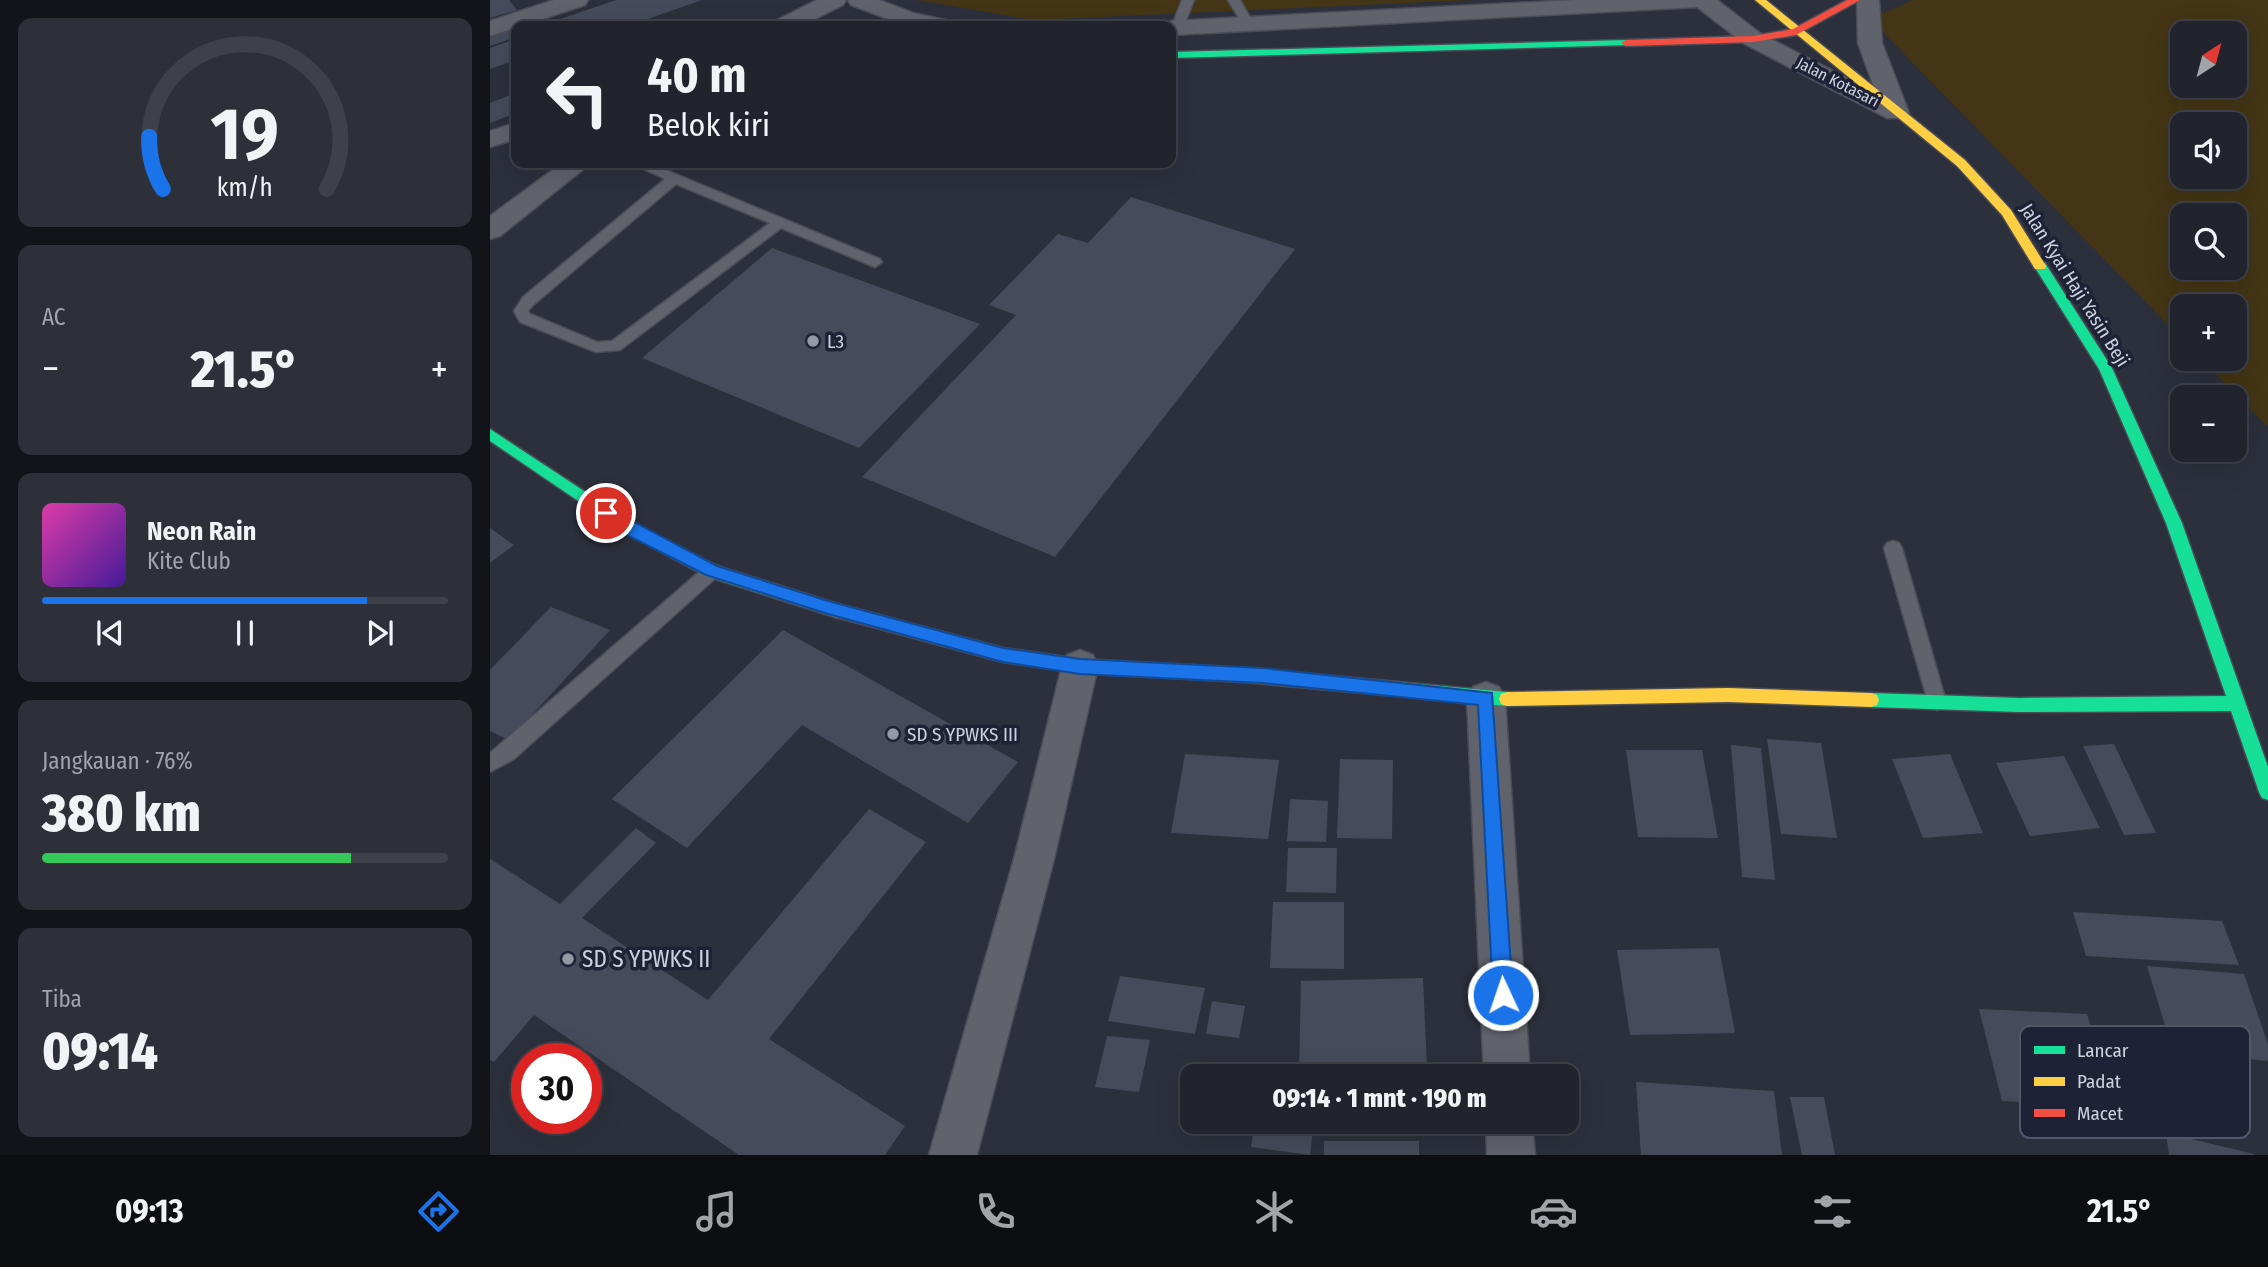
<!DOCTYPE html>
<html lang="id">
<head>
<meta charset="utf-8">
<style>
	:root { --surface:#21242d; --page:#2d3039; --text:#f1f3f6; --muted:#a2a4aa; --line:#3e4149; --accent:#1a73e8 }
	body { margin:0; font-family:"Fira Sans Condensed",sans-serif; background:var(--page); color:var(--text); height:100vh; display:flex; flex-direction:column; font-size:26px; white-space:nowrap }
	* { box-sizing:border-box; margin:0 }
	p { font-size:23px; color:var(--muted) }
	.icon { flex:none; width:38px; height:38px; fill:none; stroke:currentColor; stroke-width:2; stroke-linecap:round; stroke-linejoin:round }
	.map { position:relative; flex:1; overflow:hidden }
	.drawer { display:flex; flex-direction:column; gap:18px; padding:18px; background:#121419; width:490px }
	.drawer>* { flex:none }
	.guide { position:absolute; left:21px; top:21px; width:665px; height:147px; border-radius:14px; box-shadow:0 7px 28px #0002,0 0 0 2px var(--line); background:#21242d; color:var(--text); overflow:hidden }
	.needle { width:46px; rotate:36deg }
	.fabs { position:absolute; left:1680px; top:21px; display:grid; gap:14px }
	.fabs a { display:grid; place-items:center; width:77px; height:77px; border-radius:14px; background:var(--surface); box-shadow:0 7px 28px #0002,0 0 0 2px var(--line); font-size:35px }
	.speed { position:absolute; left:21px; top:1043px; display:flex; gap:14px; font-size:35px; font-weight:700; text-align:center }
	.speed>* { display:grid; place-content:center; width:91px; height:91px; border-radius:50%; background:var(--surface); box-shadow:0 7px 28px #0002,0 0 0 2px var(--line); line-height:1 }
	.speed .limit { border:10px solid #d22; background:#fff; color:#111 }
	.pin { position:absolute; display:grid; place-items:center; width:60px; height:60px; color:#fff; margin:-30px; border:4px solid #fff; border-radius:50%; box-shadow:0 2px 7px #0007 }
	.me { position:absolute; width:77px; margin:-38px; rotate:357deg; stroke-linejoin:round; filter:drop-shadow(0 0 5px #0008) }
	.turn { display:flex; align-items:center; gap:24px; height:147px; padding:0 21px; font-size:32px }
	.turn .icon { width:91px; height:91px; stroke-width:2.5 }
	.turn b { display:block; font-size:49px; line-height:60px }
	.big { font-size:52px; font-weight:800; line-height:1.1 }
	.drawer .card { flex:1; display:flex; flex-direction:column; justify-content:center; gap:10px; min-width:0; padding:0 24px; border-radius:14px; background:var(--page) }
	.drawer .dial { align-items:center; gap:0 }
	.dial svg { height:182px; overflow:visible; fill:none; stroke:var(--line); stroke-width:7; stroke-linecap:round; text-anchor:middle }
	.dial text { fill:var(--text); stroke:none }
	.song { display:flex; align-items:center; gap:21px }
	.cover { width:84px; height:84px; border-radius:10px; background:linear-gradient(135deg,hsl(320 70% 55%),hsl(260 70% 35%)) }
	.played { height:7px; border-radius:4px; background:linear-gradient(90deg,var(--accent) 80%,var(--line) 80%) }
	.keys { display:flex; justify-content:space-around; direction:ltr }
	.heat { display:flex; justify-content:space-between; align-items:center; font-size:38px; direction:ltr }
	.charge { height:10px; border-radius:5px; background:linear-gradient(90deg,#34c759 76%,var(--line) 0) }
	.trip { position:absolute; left:690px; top:1064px; width:399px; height:70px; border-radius:14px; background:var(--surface); box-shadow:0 7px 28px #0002,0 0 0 2px var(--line); font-weight:800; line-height:70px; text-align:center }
	.tab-bar { display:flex; height:112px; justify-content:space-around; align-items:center; background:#0d0e12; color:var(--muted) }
	.tab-bar .icon { width:49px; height:49px }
	.tab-bar .active { color:var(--accent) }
	.tab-bar b { font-size:32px; color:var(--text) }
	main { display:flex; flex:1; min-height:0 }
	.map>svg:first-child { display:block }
	.green { fill:#433515; fill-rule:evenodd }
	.building { fill:#464b5b }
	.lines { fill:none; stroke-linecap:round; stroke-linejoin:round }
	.lane-casing { stroke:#4a4d58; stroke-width:3 }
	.street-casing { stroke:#4a4d58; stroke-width:3 }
	.fast-casing { stroke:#4a4d58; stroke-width:3 }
	.slow-casing { stroke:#4a4d58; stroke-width:3 }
	.jam-casing { stroke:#4a4d58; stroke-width:3 }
	.lane { fill:#60636c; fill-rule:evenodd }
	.street { fill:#60636c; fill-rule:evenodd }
	.fast { fill:#16e098; fill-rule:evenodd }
	.slow { fill:#ffcf43; fill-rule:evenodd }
	.jam { fill:#f24e42; fill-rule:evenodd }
	.route { fill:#1a73e8; stroke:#114b97; stroke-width:2 }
	.poi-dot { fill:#9599a6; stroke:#1d2237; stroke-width:2.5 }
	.labels { text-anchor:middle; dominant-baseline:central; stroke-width:7; stroke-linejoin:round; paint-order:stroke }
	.far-street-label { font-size:16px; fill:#cdd1df; stroke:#1d2237 }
	.street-label { font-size:19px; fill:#cdd1df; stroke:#1d2237 }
	.poi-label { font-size:19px; fill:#cdd1df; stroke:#1d2237; text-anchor:start }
	.near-poi-label { font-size:23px; fill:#cdd1df; stroke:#1d2237; text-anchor:start }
	.key { fill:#1d2237; stroke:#525769; stroke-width:2 }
	.key-label { font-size:19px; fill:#cdd1df }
</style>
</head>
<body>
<main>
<section class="drawer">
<div class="card dial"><svg viewBox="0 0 100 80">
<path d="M14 69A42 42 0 1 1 86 69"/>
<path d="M14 69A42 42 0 0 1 8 46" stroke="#1a73e8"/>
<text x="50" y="56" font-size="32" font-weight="700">19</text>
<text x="50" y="72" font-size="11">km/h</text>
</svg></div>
<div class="card"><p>AC</p>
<div class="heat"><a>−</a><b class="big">21.5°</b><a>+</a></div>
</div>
<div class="card">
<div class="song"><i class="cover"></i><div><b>Neon Rain</b><p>Kite Club</p></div></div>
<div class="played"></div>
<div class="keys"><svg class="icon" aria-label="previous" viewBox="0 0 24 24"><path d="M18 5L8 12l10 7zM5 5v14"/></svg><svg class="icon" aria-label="pause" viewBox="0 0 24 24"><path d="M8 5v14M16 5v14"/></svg><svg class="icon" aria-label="next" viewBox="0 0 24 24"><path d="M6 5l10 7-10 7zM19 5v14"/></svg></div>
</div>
<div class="card"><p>Jangkauan · 76%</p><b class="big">380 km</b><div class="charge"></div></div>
<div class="card"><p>Tiba</p><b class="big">09:14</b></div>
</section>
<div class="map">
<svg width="1778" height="1155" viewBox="0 0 1778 1155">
	<rect width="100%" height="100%" fill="#2c303c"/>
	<path class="green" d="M427,0H983L543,20Z
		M1423,0H1778V427L1711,359H1745V306H1692V339L1380,19ZM1692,33H1745V86H1692ZM1692,124H1745V177H1692ZM1692,215H1745V268H1692Z"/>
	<path class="building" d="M0,0H19L27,10L0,18Z
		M126,0H212L138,26H50Z
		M31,22L34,26H26V37L0,46V32Z
		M26,39V60L0,69V48Z
		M26,93V113L0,123V103Z
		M641,197L805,249L565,557L372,477L526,315L499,305L568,234L598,243Z
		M282,248L490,324L369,448L152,358Z
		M0,528L24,545L0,563Z
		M61,607L120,630L19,740L0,731V670Z
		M293,630L528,762L478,823L312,725L197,848L122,799Z
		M1277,739L1331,743L1347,838L1291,834Z
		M1624,744L1666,833L1634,835L1593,746Z
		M1241,745L1271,748L1285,880L1252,877Z
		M1136,750H1212L1228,838L1148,837Z
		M695,754L789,760L778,839L681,833Z
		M1460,754L1493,833L1433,838L1402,759Z
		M1574,756L1610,828L1540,836L1506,763Z
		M850,759L903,760L902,839L847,838Z
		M800,799L838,801L836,842L797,841Z
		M379,809L436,842L279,1039L415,1126L395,1155H249L44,1015L4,1062L0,1060V859L70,904L146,828L166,843L92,918L218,1000Z
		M798,848H847L846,893L796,892Z
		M783,902H854V969L780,968Z
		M1583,912L1732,921L1749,965L1596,956Z
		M1229,948L1245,1033L1140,1035L1127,950Z
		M1657,966L1754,974L1778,1044V1061L1683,1052Z
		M630,976L715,988L705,1034L618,1021Z
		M933,978L937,1069L809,1073L811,981Z
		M722,1001L755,1006L749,1038L716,1034Z
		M1489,1009L1597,1014L1624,1106L1512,1101Z
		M617,1036L660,1040L649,1092L605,1087Z
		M1146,1082L1284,1091L1292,1155H1151Z
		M1300,1097H1334L1345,1155H1312Z
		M765,1122H824L820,1155L761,1147Z
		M1676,1133L1764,1154V1155H1679Z
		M834,1141H929V1155H834Z"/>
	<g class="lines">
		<defs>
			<path id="lane" d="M692,0H704L693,28L687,31L681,28Z
				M738,0H750L765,26L763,28H755Z
				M141,163H159L390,259L392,262L385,267L380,265L291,228L130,350L106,352L30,322L24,311L33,297L175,179ZM186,184L280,223L122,341L107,342L40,314L38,311L43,305Z
				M1403,541L1409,543L1412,548L1456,702L1454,708L1447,710L1440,708L1438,702L1394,548L1397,543Z
				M222,564L228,566L231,571L228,576L24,759L0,772V753L216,566Z"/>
			<path id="street" d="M64,0H98L95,5L0,36V21Z
				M327,0H356L353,5L311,26H281L285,21Z
				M358,0H389L423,13L460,21L464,26H417L361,5Z
				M1085,0H1227L1271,34L1386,93L1368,43L1367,0H1389L1392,43L1419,113L1415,118H1397L1255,44L1207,7L681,35V26H671L681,21Z
				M26,123V139L0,147V131Z
				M72,163H101L10,236L0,239V216Z
				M590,650L603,655L608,666L564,859L487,1155H439L524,859L572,666L577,655Z
				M996,682L1009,687L1015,699L1040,1076H994L977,699L983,687Z
				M996,1122H1042L1045,1155H997Z"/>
			<path id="fast" d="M1136,40L1141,43L1140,45L681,58V52Z
				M1550,262L1555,263L1622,368L1692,523L1778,767V800L1772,798L1769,792L1741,711L1529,712L1381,707L1375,705L1373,700L1375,695L1381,693L1529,698L1736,696L1676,523L1609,369L1544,266Z
				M0,429L144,524L227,566L354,606L356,611L354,616L348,618L216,576L134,532L0,441Z
				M754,668L1017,692L1023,694L1025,699L1023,704L1017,706L754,682L748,680L746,675L748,670Z"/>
			<path id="slow" d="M1265,0H1276L1475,160L1521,210L1556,266L1555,269H1545L1512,215L1467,166Z
				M1238,688L1381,693L1387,695L1389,700L1387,705L1381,707L1238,702L1017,706L1011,704L1009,699L1011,694L1017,692Z"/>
			<path id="jam" d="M1357,0H1370L1306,35L1263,42L1136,46L1131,43L1136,40L1263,36L1303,29Z
				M348,604L513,648L590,659L754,668L760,670L762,675L760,680L754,682L590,673L513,662L342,616L340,611L342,606Z"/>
		</defs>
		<use href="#lane" class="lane-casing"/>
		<use href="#street" class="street-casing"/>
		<use href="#fast" class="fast-casing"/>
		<use href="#slow" class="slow-casing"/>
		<use href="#jam" class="jam-casing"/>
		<use href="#lane" class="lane"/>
		<use href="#street" class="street"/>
		<use href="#fast" class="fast"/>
		<use href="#slow" class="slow"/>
		<use href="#jam" class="jam"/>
	</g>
	<path class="route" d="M116,507L227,566L338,601L513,648L590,659L772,668L1002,693L1023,995L1020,1002L1013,1005L1006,1002L1003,995L988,705L772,683L590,674L513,662L338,614L216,575L133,533L110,517V508Z"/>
	<g class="poi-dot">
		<circle cx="323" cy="341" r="7"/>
		<circle cx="403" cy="734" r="7"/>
		<circle cx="78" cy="959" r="7"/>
	</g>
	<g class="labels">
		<g class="far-street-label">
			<text transform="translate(1348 82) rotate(27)">Jalan Kotasari</text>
		</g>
		<g class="street-label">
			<text transform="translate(1585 285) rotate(58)">Jalan Kyai Haji Yasin Beji</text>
		</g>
		<g class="poi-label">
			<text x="337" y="341">L3</text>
			<text x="417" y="734">SD S YPWKS III</text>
		</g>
		<g class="near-poi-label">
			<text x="92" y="959">SD S YPWKS II</text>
		</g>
	</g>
	<rect x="1530" y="1026" width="230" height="112" rx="10" class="key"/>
	<rect x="1544" y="1046" width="31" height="8" fill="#16e098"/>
	<rect x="1544" y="1077" width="31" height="9" fill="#ffcf43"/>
	<rect x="1544" y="1109" width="31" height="8" fill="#f24e42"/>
	<g class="key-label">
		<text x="1587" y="1057">Lancar</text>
		<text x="1587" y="1088">Padat</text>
		<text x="1587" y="1120">Macet</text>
	</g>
</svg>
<div class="fabs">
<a><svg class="needle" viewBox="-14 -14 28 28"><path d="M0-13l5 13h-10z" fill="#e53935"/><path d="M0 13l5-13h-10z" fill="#a2a4aa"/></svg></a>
<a><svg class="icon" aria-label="sound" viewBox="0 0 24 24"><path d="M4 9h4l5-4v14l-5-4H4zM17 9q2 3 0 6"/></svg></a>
<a><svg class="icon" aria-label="search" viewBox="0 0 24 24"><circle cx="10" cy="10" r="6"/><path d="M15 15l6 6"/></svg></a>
<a>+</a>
<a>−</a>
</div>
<div class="speed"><div class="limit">30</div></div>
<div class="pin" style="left:116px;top:513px;background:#d93025"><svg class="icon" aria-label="arrive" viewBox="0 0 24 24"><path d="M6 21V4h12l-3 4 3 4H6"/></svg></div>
<svg class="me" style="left:1013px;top:995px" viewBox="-20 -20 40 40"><circle r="17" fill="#1a73e8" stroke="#fff" stroke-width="3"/><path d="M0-11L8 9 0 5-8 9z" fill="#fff"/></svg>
<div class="trip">09:14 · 1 mnt · 190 m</div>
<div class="guide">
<div class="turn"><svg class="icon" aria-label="left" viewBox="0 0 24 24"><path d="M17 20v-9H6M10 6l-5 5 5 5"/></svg><div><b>40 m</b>Belok kiri</div></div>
</div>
</div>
</main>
<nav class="tab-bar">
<b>09:13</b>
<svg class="icon active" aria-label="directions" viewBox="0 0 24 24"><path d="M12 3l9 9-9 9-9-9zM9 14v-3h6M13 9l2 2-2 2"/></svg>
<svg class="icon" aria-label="music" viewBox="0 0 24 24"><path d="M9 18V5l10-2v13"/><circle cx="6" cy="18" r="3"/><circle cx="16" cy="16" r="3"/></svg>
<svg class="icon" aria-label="phone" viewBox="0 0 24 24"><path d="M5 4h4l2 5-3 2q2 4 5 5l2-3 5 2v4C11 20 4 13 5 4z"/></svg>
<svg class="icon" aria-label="climate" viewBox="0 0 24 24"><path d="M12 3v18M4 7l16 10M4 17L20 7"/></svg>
<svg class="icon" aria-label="car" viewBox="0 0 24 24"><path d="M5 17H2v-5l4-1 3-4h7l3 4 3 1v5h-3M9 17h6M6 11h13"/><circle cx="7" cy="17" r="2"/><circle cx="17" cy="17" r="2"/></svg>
<svg class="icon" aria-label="filters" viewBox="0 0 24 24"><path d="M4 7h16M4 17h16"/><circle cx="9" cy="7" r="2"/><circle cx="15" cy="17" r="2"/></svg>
<b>21.5°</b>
</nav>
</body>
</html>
